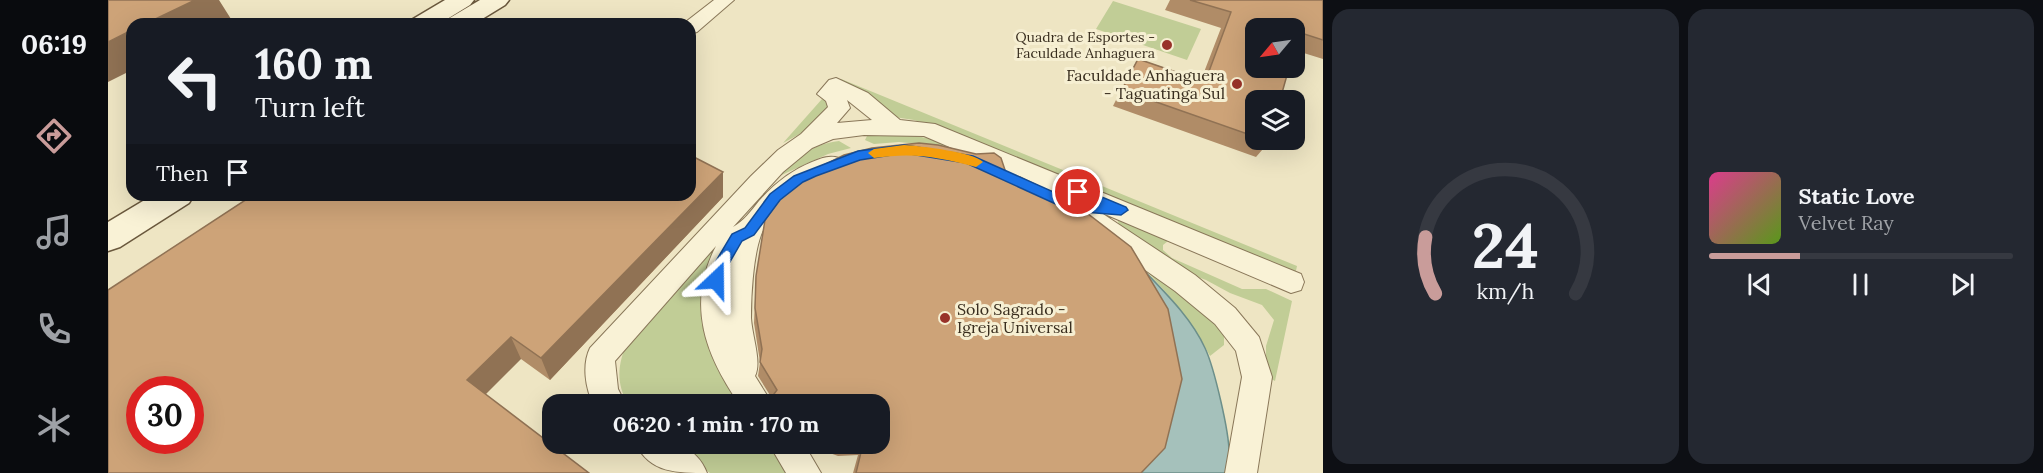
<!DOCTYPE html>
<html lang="en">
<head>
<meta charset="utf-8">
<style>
	:root { --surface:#171b24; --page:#242831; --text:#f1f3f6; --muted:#9ea1a6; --line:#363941; --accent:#c99c9a }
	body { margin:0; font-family:Lora,serif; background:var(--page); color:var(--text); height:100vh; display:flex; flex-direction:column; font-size:22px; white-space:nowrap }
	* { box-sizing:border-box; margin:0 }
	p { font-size:20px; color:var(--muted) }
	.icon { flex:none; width:33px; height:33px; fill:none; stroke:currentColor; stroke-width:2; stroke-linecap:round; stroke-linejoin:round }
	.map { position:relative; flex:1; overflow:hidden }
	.side { display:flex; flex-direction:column; gap:9px; padding:9px; background:#0d0f14; width:720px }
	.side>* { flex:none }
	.hud { position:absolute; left:18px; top:18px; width:570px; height:183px; border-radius:18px; box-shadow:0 6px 24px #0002; background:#171b24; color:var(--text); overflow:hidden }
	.needle { width:39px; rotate:241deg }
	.fabs { position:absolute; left:1137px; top:18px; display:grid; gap:12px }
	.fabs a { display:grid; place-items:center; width:60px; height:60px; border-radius:12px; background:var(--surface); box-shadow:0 6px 24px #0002; font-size:30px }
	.speed { position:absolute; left:18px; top:376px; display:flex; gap:12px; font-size:30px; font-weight:700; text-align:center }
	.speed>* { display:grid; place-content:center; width:78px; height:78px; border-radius:50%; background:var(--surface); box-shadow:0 6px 24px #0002; line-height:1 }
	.speed .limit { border:9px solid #d22; background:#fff; color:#111 }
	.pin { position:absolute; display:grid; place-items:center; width:51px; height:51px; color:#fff; margin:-26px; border:3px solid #fff; border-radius:50%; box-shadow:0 2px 6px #0007 }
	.me { position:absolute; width:66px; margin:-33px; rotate:23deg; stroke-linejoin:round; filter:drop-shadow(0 0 4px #0008) }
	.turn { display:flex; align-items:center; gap:21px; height:126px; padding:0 30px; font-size:27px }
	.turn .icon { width:78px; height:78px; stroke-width:2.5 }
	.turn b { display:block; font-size:42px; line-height:51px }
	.then { display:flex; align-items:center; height:57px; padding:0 30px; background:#0003; gap:12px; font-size:22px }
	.side .tile { flex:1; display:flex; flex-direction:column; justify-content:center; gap:9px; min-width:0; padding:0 21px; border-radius:18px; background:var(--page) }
	.side .dial { align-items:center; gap:0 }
	.dial svg { height:156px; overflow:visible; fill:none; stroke:var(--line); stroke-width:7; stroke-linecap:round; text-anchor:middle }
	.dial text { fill:var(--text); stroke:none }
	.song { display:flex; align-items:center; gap:18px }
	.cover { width:72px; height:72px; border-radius:9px; background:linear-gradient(135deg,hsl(330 70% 55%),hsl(90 70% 35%)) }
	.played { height:6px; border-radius:3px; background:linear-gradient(90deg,var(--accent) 30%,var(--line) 30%) }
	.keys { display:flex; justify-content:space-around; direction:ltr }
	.side .tiles { flex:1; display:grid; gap:9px; grid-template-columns:repeat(2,1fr) }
	.trip { position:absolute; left:434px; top:394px; width:348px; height:60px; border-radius:18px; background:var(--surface); box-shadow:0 6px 24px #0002; font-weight:700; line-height:60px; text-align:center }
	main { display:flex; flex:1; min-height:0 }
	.menu { display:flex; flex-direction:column; width:108px; justify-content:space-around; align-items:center; background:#090b0e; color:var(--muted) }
	.menu .icon { width:42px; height:42px }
	.menu .on { color:var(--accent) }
	.menu b { font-size:27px; color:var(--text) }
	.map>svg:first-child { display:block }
	.green { fill:#c1cd96 }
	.water { fill:#a5c1bb; stroke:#6c8f8a; stroke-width:1.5 }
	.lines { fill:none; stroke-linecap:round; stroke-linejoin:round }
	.street-casing { stroke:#897759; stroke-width:2 }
	.secondary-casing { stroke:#6a583d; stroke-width:3 }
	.street { fill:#f9f2d6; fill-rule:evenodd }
	.secondary { fill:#f9f2d6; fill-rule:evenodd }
	.wall { fill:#b08c67 }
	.shaded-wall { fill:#907254 }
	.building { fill:#cda378; stroke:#907254; stroke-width:1.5; fill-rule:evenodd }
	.route { fill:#1a73e8; stroke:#114b97; stroke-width:1.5 }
	.slow { fill:#f59e0b }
	.poi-dot { fill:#983229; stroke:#f6efd2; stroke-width:2 }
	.labels { text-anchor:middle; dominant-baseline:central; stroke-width:6; stroke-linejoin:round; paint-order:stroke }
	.far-poi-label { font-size:14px; fill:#382d1e; stroke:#f6efd2; text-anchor:end }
	.poi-label { font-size:16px; fill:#382d1e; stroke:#f6efd2; text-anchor:end }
</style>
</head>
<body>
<main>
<nav class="menu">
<b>06:19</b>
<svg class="icon on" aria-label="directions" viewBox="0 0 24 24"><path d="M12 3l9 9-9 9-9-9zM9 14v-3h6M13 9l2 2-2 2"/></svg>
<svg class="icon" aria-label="music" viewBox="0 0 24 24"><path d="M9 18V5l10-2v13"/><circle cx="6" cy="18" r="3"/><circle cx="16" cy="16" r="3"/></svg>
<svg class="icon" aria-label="phone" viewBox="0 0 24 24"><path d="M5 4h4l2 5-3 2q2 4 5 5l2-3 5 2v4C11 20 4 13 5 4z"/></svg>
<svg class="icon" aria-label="climate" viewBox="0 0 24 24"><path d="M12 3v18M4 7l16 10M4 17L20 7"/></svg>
</nav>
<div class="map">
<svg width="1215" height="473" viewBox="0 0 1215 473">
	<rect width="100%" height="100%" fill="#eee5c3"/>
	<path class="green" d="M1005,1L1093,29L1079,60L988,29Z
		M733,79L1189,266L1187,275L832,128L806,120L786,117L728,84Z
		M714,99L720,102L722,106L705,127L675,143Z
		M794,133L823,139L846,148L791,142L766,144L757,140L760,134Z
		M731,141L743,148L720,154L667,178C687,159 703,144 731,141Z
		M1009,218L1067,241H1060L1055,245V250L1064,258L1134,289H1158L1184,301L1167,381L1158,376V346L1166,320L1154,305L1122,293L1098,280L1067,269L1013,233Z
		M619,224L632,405H520C507,380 510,365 520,339Z
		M1028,260L1087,304L1116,334V345L1102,356C1083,319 1056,289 1028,260Z
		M561,444H664L690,473H602Z"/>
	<path class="water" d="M1028,262C1052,288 1082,315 1097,348C1106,367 1122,434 1121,455C1121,461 1119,467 1118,473H1029Z"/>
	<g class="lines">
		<defs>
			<path id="street" d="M606,0H626L589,32L582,34V24H575Z
				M728,78L760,93L792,120L827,124L1193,274L1196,282L1193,290L1183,293L992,212L1087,275L1127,308L1151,337L1164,377L1149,473H1117L1134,377L1128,351L1107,324L1067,291L969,222L966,215L969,208L978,206L816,136L756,135L725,139L704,148L675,172L625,227C636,221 643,211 651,201C666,184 684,170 704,162C714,158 721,155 731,158L735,164C729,173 717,175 708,180C691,190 659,217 653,235C645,257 643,295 643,318C644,336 654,362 647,376L665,405H632C597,355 578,304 608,246L507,361L510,389L518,405H486C477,389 474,364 482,348L643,176L670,150L693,134L720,107L718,101L709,94L721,80ZM739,100L764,120L729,123L742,108Z
				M528,444C558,444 586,440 599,473C569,473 542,473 528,444Z
				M661,444H696L713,473H678Z"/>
			<path id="secondary" d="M337,0H366L362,5L331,24H302L305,19Z
				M372,0H401L397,5L366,24H337L340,19Z
				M45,195H86L81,203L12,247L0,251V222Z"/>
		</defs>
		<use href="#street" class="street-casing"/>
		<use href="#secondary" class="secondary-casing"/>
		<use href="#street" class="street"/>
		<use href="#secondary" class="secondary"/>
	</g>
	<path class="wall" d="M1062,0H1215V59L1186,50V28L1148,100V140H1162L1161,142L1148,157L1005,106L1021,74L1030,59L1093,80L1113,28L1057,10Z
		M615,172V197L442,380L413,359L0,473Z
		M898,173L1033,473H745L750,455L730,456L705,447L701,444H771V405H664L665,400L650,376L652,362L646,323L648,276Z"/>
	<path class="shaded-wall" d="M87,0H111L123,19L114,24H37Z
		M24,30V70L0,82V42Z
		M615,172V197L442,380L433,358Z
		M403,337L413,359L372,400L359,380Z"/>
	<path class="building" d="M0,0H87L37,24H24V30L0,42Z
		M1082,0H1215V40L1190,32L1186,45V28H1148V68H1181L1172,100H1148V137L1014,90L1030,59L1097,82L1123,12Z
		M811,143L830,145L868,154L886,153L893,158L898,173L912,177L967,204L1023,247L1060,309L1074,379L1057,448L1033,473H748L755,444H771V405H675L666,394L669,390L652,362L654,349L647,308L648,276L657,220L679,189L696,175L736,155L764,148Z
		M582,155L615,172L433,358L403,337L359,380L481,473H0V290L145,195H582ZM32,390H82V441H32Z"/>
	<path class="route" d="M796,145L865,156L970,203L985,204L965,195L964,192L965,189L970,187L1018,207L1020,210L1013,215L963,211L858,163L796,153L752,160L708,176L695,182L672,200L646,235L634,241L619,267L613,284H603L601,280L605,266L624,234L637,228L662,194L686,176L750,151Z"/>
	<path class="slow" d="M796,145C812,146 866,152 875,162L868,167C830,157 806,152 766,158L760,153L766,149Z"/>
	<g class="poi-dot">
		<circle cx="1059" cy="45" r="6"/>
		<circle cx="1129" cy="84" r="6"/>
		<circle cx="837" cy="318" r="6"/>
	</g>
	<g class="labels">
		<g class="far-poi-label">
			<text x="1047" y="37">Quadra de Esportes -<tspan x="1047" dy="16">Faculdade Anhaguera</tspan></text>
		</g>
		<g class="poi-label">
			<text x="1117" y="75">Faculdade Anhaguera<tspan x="1117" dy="18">- Taguatinga Sul</tspan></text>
			<text x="849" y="309" text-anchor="start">Solo Sagrado -<tspan x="849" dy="18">Igreja Universal</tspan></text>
		</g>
	</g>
</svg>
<div class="fabs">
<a><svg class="needle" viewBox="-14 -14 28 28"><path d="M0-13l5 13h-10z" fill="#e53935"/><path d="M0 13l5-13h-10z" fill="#9ea1a6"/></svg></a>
<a><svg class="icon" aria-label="layers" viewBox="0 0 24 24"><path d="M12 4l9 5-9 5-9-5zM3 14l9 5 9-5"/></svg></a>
</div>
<div class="speed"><div class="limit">30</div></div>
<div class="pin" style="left:970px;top:192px;background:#d93025"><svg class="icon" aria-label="arrive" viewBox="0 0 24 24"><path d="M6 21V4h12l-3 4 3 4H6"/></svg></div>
<svg class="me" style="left:608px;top:280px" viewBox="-20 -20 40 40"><path d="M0-17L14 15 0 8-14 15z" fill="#1a73e8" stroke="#fff" stroke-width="4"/></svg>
<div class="trip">06:20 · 1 min · 170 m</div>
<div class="hud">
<div class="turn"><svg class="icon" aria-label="left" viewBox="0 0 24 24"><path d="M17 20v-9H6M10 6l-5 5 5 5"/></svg><div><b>160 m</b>Turn left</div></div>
<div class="then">Then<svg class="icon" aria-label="arrive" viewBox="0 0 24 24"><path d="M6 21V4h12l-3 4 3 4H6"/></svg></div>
</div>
</div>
<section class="side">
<div class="tiles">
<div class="tile dial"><svg viewBox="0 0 100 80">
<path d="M14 69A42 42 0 1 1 86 69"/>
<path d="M14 69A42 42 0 0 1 9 40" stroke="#c99c9a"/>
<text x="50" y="56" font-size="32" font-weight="700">24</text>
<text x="50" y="72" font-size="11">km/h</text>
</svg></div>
<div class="tile">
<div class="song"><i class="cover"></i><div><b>Static Love</b><p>Velvet Ray</p></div></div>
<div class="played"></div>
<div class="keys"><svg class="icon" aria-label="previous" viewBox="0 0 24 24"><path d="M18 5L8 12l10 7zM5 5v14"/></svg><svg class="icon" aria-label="pause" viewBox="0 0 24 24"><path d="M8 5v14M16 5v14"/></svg><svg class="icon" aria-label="next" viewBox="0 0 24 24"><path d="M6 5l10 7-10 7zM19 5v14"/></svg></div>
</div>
</div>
</section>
</main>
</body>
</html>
